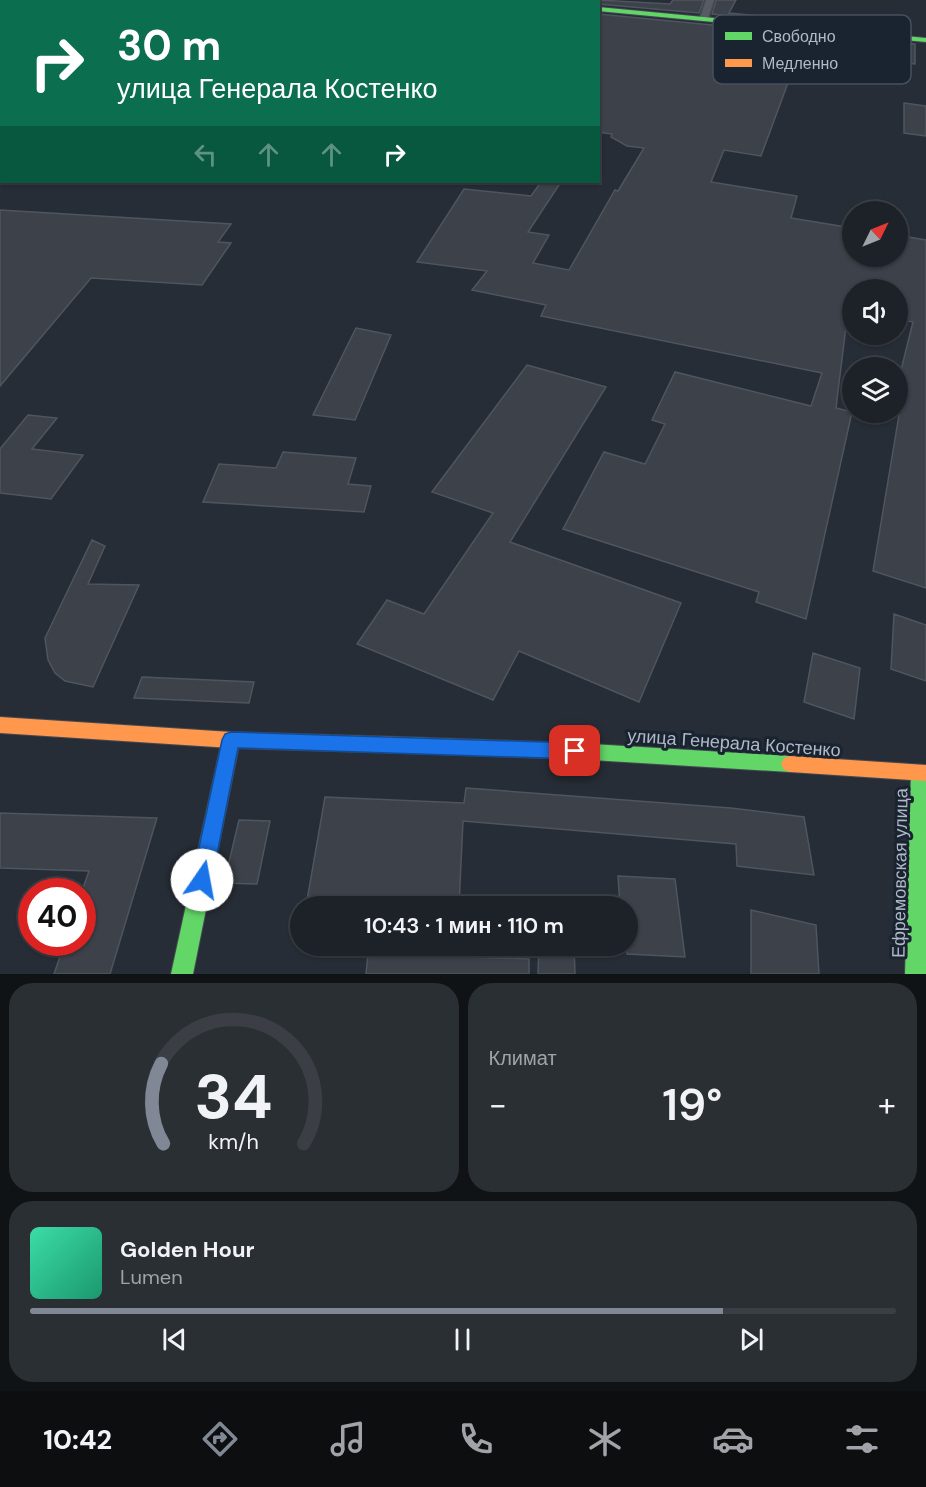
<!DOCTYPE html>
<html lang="ru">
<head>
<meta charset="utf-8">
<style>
	:root { --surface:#1d2228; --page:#2a2f34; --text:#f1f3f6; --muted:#a0a4a8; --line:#3b3f45; --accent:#808895 }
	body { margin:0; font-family:"DM Sans",sans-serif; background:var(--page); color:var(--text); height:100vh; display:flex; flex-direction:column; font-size:22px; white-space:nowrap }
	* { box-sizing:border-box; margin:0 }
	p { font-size:20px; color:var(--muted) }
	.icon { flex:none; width:33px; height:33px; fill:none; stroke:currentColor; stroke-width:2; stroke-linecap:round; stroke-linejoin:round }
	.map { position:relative; height:974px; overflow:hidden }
	.side { display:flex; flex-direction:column; gap:9px; padding:9px; background:#101316; flex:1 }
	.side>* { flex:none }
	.guide { position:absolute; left:0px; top:0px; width:600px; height:183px; box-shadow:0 2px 4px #0004,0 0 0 2px var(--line); background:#0b6e4f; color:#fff; overflow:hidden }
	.needle { width:39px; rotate:47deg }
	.controls { position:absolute; left:842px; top:201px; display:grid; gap:12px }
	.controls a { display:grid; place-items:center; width:66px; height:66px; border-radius:50%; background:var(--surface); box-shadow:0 2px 4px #0004,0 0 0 2px var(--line); font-size:30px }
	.speed { position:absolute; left:18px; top:878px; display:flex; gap:12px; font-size:30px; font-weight:700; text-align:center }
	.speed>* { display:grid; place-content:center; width:78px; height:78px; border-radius:50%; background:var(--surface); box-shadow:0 2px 4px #0004,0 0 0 2px var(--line); line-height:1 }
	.speed .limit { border:9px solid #d22; background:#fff; color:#111 }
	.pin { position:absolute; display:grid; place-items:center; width:51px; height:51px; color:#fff; margin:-26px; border-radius:12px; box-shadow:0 3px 9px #0006 }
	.me { position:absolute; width:66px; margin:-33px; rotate:12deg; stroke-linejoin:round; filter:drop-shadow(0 0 4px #0008) }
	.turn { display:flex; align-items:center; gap:21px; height:126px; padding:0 18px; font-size:27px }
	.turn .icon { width:78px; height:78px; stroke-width:2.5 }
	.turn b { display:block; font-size:42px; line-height:51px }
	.lanes { display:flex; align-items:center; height:57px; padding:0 18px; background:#0003; justify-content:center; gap:30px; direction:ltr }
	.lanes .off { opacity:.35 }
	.big { font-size:45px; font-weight:600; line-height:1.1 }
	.side .tile { flex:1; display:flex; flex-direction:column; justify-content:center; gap:9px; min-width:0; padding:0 21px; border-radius:24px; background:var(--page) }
	.side .dial { align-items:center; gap:0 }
	.dial svg { height:156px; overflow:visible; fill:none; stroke:var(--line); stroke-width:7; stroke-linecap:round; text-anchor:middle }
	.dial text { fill:var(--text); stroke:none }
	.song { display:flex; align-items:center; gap:18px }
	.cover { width:72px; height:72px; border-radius:9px; background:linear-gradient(135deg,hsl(160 70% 55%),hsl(160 70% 35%)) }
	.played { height:6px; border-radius:3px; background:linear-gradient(90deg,var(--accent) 80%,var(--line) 80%) }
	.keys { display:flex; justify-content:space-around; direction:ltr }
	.heat { display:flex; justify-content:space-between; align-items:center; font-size:33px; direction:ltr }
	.side .tiles { flex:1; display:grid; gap:9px; grid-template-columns:1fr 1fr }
	.tile:last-child { grid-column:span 2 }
	.trip { position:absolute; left:290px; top:896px; width:348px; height:60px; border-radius:30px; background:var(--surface); box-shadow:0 2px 4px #0004,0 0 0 2px var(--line); font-weight:600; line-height:60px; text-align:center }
	.tabs { display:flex; height:96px; justify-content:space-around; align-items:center; background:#0c0e10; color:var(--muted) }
	.tabs .icon { width:42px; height:42px }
	.tabs .current { color:var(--accent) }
	.tabs b { font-size:27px; color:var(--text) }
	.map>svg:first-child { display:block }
	.building { fill:#3c414a; stroke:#4f555e; stroke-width:1.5 }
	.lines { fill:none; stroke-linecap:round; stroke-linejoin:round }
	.street-casing { stroke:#444a53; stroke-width:3 }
	.fast-casing { stroke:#444a53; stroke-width:2 }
	.slow-casing { stroke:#444a53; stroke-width:2 }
	.street { fill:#575c64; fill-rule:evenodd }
	.fast { fill:#63d668; fill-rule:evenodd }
	.slow { fill:#ff974d; fill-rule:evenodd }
	.route { fill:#1a73e8; stroke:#114b97; stroke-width:1.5 }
	.labels { text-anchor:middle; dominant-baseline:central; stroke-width:6; stroke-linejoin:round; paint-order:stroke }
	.near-street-label { font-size:18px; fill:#b0b9c8; stroke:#1a2330 }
	.key { fill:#1a2330; stroke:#47505e; stroke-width:1.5 }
	.key-label { font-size:16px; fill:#b0b9c8 }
</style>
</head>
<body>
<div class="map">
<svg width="926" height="974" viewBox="0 0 926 974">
	<rect width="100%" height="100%" fill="#272d36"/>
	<path class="building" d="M598,0L670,4L673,0H704L699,13L598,4Z
		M716,0H736L729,13L810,21L809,24L712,14Z
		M598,14L806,34L761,156L724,150L711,182L797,196L791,218L852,228V256H897V235L926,240V588L873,571L900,409L897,408V386L913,322L897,319V290H852V310H848L836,408L852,412L806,619L756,602L759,592L563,529L604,452L645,464L665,424L652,420L675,372L811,406L822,373L541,316L546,305L472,290L487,271L417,262L464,189L531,196L541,182H561L528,232L549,235L533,263L569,270L615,190L618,191L644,148L627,146L611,137L612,134L598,132Z
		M866,40L915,44V64L864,59Z
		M904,103L926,106V136L904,133Z
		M0,210L231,224L218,242L231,243L202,285L91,278L0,386Z
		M356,328L391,335L355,420L313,415Z
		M527,365L606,387L510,542L681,603L639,702L519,651L493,700L357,644L387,600L424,614L493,513L432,492Z
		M28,415L57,418L32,449L83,455L51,499L0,493V449Z
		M283,452L356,458L348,484L371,486L364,512L203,502L219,464L276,468Z
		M92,540L105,546L88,584L139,585L93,687L65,681L55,673L48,660L45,638Z
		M894,614L926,625V681L891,669Z
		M813,653L860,668L854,719L804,702Z
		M142,677L254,682L249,703L134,698Z
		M466,788L731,808L804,817L814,875L737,866L736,844L463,821L459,906H306L325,797L464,803Z
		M0,813L157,818L110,974H54L65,942H82V891L89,871L0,868Z
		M239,820L270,821L257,884L224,883Z
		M618,876L675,879L685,957L627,954V906H620Z
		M751,910L816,925L819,974H751Z
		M539,945L574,946L575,974H538Z
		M368,954L529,959V974H366Z"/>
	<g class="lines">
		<defs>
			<path id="street" d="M706,0H714L708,18L704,20L700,18Z"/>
			<path id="fast" d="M494,0L514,2H496Z
				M598,7L926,38V42L598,11Z
				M231,732L237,734L240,740L193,974H171L222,740L225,734Z
				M400,737L575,743L790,756L796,758L799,764L796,770L790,772L575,759L400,753L394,751L391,745L394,739Z
				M920,765L926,767V974H905L911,773L914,767Z"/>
			<path id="slow" d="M0,717L231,732L400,737L406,739L409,745L406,751L400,753L231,748L0,733Z
				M790,756L926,765V781L790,772L784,770L781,764L784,758Z"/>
		</defs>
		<use href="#street" class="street-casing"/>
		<use href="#fast" class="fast-casing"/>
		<use href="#slow" class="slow-casing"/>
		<use href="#street" class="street"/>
		<use href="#fast" class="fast"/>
		<use href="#slow" class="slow"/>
	</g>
	<path class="route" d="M231,732L575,743L581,745L584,751L581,756L575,759L238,748L212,880L209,887L202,890L194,887L192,880L222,740L225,734Z"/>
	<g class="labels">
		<g class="near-street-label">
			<text transform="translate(734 743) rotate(4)">улица Генерала Костенко</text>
			<text transform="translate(900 873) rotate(-89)">Ефремовская улица</text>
		</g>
	</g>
	<rect x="713" y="15" width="198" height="69" rx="9" class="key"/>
	<rect x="725" y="32" width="27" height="8" fill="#63d668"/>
	<rect x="725" y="59" width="27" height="8" fill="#ff974d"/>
	<g class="key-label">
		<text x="762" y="42">Свободно</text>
		<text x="762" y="69">Медленно</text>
	</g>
</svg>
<div class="controls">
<a><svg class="needle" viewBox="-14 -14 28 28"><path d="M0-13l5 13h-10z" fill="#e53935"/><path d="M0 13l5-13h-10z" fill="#a0a4a8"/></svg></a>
<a><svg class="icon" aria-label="sound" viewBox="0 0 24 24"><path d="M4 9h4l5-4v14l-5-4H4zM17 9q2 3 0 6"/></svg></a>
<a><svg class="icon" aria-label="layers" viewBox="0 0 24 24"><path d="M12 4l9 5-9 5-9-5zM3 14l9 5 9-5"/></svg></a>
</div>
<div class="speed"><div class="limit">40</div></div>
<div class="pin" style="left:575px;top:751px;background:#d93025"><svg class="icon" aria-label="arrive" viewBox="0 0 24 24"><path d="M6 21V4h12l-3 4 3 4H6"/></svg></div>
<svg class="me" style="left:202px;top:880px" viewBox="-20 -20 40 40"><circle r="19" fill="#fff"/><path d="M0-13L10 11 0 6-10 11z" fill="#1a73e8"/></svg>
<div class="trip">10:43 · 1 мин · 110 m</div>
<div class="guide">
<div class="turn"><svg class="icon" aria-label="right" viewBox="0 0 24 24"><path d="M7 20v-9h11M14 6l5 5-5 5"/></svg><div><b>30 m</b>улица Генерала Костенко</div></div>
<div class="lanes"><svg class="icon off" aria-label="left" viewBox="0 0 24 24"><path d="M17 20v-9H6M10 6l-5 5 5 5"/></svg><svg class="icon off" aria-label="ahead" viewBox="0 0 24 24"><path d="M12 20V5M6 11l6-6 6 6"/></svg><svg class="icon off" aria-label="ahead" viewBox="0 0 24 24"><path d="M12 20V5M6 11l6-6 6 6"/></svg><svg class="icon" aria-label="right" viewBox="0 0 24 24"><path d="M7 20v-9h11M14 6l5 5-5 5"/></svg></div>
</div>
</div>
<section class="side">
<div class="tiles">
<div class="tile dial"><svg viewBox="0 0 100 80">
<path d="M14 69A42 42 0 1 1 86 69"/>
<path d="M14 69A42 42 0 0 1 13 28" stroke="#808895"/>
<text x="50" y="56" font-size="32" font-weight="700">34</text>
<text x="50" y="72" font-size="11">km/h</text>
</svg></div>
<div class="tile"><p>Климат</p>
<div class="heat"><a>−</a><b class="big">19°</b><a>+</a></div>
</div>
<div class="tile">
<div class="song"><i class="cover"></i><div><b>Golden Hour</b><p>Lumen</p></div></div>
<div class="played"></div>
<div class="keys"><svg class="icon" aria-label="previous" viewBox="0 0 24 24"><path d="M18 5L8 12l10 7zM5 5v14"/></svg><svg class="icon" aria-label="pause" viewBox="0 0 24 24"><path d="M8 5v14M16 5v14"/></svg><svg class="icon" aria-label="next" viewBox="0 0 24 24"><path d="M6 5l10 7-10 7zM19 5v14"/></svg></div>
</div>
</div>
</section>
<nav class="tabs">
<b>10:42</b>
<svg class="icon current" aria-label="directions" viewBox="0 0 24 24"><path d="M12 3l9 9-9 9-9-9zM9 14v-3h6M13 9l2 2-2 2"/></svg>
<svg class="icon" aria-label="music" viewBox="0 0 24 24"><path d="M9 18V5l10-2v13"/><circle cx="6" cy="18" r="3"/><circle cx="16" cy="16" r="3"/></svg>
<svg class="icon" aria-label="phone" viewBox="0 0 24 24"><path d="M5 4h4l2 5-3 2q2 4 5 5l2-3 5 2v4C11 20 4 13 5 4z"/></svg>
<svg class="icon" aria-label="climate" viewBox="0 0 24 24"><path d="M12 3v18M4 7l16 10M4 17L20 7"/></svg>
<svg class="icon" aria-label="car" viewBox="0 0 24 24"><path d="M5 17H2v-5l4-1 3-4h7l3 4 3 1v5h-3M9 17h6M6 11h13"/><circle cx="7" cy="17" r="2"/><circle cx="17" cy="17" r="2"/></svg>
<svg class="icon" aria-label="filters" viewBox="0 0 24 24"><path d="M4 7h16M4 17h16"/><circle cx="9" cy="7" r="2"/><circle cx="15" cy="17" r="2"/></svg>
</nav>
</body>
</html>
